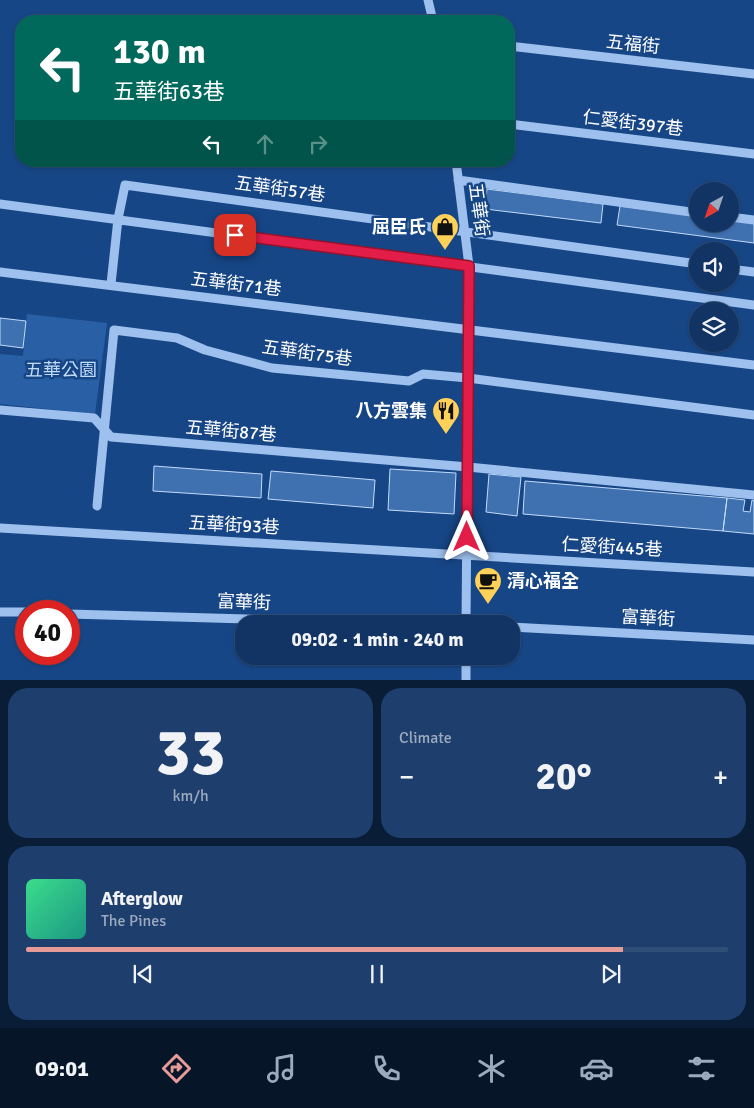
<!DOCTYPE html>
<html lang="en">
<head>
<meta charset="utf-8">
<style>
	:root { --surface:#113464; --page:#1e3f6d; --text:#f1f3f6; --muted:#9caabf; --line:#304f78; --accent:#e69b98 }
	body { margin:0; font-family:Signika,"Noto Sans TC",sans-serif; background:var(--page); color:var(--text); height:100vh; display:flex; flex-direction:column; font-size:19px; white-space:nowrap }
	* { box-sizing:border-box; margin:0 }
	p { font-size:16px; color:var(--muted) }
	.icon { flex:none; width:28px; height:28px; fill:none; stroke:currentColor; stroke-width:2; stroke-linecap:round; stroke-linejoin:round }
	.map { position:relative; height:680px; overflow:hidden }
	.panel { display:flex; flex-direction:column; gap:8px; padding:8px; background:#091d37; flex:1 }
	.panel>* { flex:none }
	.banner { position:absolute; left:15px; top:15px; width:500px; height:152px; border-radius:20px; box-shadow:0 1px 4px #0004,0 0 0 1px var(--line); background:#00695c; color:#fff; overflow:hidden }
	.needle { width:32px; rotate:220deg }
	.tools { position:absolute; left:689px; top:182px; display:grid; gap:10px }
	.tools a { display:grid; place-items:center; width:50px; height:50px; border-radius:50%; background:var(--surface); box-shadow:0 1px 4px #0004,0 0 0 1px var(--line); font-size:25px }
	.speed { position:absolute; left:15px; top:600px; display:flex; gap:10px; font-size:25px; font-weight:700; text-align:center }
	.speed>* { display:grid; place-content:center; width:65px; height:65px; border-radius:50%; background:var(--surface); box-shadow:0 1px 4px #0004,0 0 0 1px var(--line); line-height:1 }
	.speed .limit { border:8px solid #d22; background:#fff; color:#111 }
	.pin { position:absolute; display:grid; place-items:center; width:42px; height:42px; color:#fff; margin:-21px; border-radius:10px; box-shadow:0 2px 8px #0006 }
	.me { position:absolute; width:55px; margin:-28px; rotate:0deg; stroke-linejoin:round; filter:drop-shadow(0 0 4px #0008) }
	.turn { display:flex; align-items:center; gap:18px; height:105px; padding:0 15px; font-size:22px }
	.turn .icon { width:65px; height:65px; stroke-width:2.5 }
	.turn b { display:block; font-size:35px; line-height:42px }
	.lanes { display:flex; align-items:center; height:48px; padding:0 15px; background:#0003; justify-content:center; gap:25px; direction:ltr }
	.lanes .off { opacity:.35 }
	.big { font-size:38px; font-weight:800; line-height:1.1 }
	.panel .widget { flex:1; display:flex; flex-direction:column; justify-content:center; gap:8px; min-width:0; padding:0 18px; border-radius:20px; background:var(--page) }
	.panel .dial { align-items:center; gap:0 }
	.dial b { font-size:65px; line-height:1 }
	.song { display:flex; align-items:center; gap:15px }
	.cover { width:60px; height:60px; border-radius:8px; background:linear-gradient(135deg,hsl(150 70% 55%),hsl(170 70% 35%)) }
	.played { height:5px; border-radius:2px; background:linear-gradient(90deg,var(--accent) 85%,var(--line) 85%) }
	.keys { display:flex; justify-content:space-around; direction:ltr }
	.heat { display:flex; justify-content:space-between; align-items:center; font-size:28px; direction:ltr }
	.panel .tiles { flex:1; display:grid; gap:8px; grid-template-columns:1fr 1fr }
	.widget:last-child { grid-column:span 2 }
	.trip { position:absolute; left:235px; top:615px; width:285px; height:50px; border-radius:20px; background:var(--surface); box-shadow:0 1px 4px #0004,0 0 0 1px var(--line); font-weight:800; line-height:50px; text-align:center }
	.tabs { display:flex; height:80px; justify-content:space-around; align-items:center; background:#071528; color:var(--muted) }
	.tabs .icon { width:35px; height:35px }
	.tabs .selected { color:var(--accent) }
	.tabs b { font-size:22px; color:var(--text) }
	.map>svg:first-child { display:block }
	.green { fill:#2960a5 }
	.building { fill:#3f70b0; stroke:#c2dbfa }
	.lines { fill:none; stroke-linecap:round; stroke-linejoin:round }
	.minor { stroke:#9dc0ee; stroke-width:9 }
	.route-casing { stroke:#92132f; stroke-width:12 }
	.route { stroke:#e11d48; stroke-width:9 }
	.labels { text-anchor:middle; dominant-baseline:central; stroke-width:5; stroke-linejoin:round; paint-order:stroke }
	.street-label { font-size:18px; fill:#fff; stroke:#174686 }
	.poi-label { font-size:18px; font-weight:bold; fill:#fff; stroke:#174686; text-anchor:end }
	.park-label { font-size:18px; fill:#c2dbfa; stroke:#174686 }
</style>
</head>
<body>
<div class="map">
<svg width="754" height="681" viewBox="0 0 754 681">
	<rect width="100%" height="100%" fill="#174686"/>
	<path class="green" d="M27,314L107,323L95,414L0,404V354L23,356Z"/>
	<path class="building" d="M487,189L603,204L601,223L485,209Z
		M620,206L698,216V224H730V220L754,223V243L617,225Z
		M0,318L26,321L23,348L0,345Z
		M154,466L262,474L261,498L153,491Z
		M390,469L456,473L454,514L388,510Z
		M271,471L375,480L373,508L268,499Z
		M489,474L521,477L517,516L486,512Z
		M525,481L727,498L723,531L523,514Z
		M727,498L745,500L743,511L750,512L752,500L754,501V534L723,531Z"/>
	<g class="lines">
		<path class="minor" d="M428,0L433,21
			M509,46L754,74
			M509,124L754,154
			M456,161L469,266L466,624
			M458,180L698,213
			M0,204L754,305
			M730,217L754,220
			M730,269L754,272
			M0,272L754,365
			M111,284L118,219L125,185L698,264
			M0,410L94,418L111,437L468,467L754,495
			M97,506L114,330L177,338L205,350L272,368L409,381L423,374L468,378L754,415
			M0,528L754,572
			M0,612H26
			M69,614L418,624
			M511,627L754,640
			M466,681V656"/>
	</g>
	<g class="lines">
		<defs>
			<path id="route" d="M235,235L469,266L467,537"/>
		</defs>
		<use href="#route" class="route-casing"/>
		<use href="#route" class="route"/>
	</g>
	<defs>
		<symbol id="shop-pin" viewBox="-11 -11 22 30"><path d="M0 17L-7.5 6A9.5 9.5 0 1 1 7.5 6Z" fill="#ffd159" stroke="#174686"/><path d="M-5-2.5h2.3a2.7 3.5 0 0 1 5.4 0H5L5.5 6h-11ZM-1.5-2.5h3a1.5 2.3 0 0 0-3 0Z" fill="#111"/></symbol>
		<symbol id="restaurant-pin" viewBox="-11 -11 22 30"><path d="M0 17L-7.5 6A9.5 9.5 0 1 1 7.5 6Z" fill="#ffd159" stroke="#174686"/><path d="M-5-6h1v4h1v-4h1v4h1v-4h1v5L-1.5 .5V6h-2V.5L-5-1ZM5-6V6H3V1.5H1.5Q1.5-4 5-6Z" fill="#111"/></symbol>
		<symbol id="cafe-pin" viewBox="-11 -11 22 30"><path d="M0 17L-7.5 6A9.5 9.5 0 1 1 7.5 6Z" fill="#ffd159" stroke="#174686"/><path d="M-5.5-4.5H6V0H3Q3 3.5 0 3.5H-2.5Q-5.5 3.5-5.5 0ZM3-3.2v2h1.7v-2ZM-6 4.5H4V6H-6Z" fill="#111"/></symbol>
	</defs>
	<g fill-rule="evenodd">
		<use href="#shop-pin" x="429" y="211" width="32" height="43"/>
		<use href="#restaurant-pin" x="430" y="395" width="32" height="43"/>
		<use href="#cafe-pin" x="472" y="565" width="32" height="43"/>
	</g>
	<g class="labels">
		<g class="street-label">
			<text transform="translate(633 44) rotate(6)">五福街</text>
			<text transform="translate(633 123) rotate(7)">仁愛街397巷</text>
			<text transform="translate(280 189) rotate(8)">五華街57巷</text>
			<text transform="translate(479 210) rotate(82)">五華街</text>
			<text transform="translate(236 284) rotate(7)">五華街71巷</text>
			<text transform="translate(307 353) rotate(8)">五華街75巷</text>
			<text transform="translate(231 431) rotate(5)">五華街87巷</text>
			<text transform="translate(234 525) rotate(3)">五華街93巷</text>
			<text transform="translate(612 547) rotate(3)">仁愛街445巷</text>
			<text transform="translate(244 602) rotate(2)">富華街</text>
			<text transform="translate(648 618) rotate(3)">富華街</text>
		</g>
		<g class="poi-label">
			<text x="426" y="227">屈臣氏</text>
			<text x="427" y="411">八方雲集</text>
			<text x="507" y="581" text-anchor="start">清心福全</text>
		</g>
		<g class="park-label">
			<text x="61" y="370">五華公園</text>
		</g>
	</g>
</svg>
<div class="tools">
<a><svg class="needle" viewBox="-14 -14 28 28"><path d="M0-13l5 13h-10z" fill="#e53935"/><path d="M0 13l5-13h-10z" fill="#9caabf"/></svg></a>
<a><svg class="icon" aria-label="sound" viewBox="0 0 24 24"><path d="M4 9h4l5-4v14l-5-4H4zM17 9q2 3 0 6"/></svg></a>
<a><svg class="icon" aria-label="layers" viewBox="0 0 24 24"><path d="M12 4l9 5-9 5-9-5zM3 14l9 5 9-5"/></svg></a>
</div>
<div class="speed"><div class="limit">40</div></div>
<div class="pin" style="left:235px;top:235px;background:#d93025"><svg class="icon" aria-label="arrive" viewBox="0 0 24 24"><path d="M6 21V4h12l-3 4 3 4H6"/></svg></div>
<svg class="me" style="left:467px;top:537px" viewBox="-20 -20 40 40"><path d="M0-17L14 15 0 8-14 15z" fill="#e11d48" stroke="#fff" stroke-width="4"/></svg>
<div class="trip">09:02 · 1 min · 240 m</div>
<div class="banner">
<div class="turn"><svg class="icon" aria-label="left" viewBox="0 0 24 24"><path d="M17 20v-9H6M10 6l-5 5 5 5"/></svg><div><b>130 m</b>五華街63巷</div></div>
<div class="lanes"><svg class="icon" aria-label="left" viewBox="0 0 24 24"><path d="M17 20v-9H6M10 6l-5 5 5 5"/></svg><svg class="icon off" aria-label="ahead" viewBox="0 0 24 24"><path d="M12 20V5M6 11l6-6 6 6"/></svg><svg class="icon off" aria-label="right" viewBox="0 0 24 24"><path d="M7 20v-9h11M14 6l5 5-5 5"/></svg></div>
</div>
</div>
<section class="panel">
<div class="tiles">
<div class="widget dial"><b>33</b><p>km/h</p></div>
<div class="widget"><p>Climate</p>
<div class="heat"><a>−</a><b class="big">20°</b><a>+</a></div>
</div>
<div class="widget">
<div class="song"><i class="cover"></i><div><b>Afterglow</b><p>The Pines</p></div></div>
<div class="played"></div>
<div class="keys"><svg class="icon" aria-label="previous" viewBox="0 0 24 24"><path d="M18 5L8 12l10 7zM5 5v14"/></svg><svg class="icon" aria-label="pause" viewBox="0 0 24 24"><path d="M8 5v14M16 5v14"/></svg><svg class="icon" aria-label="next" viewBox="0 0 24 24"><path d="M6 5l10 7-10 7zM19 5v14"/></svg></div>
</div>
</div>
</section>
<nav class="tabs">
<b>09:01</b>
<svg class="icon selected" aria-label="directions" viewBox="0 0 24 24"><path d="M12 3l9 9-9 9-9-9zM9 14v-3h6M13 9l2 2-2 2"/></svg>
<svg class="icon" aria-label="music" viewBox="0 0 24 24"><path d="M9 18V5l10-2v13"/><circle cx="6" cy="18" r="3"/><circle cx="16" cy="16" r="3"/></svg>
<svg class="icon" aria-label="phone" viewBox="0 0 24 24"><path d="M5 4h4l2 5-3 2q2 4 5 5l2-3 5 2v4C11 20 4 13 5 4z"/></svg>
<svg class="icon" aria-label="climate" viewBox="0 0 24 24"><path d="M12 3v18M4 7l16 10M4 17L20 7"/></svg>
<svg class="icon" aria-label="car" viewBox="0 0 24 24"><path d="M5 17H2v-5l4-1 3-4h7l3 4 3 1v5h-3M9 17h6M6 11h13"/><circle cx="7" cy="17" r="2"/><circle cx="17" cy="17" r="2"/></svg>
<svg class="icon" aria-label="filters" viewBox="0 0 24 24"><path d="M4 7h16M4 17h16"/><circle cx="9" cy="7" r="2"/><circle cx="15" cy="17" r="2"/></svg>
</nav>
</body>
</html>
